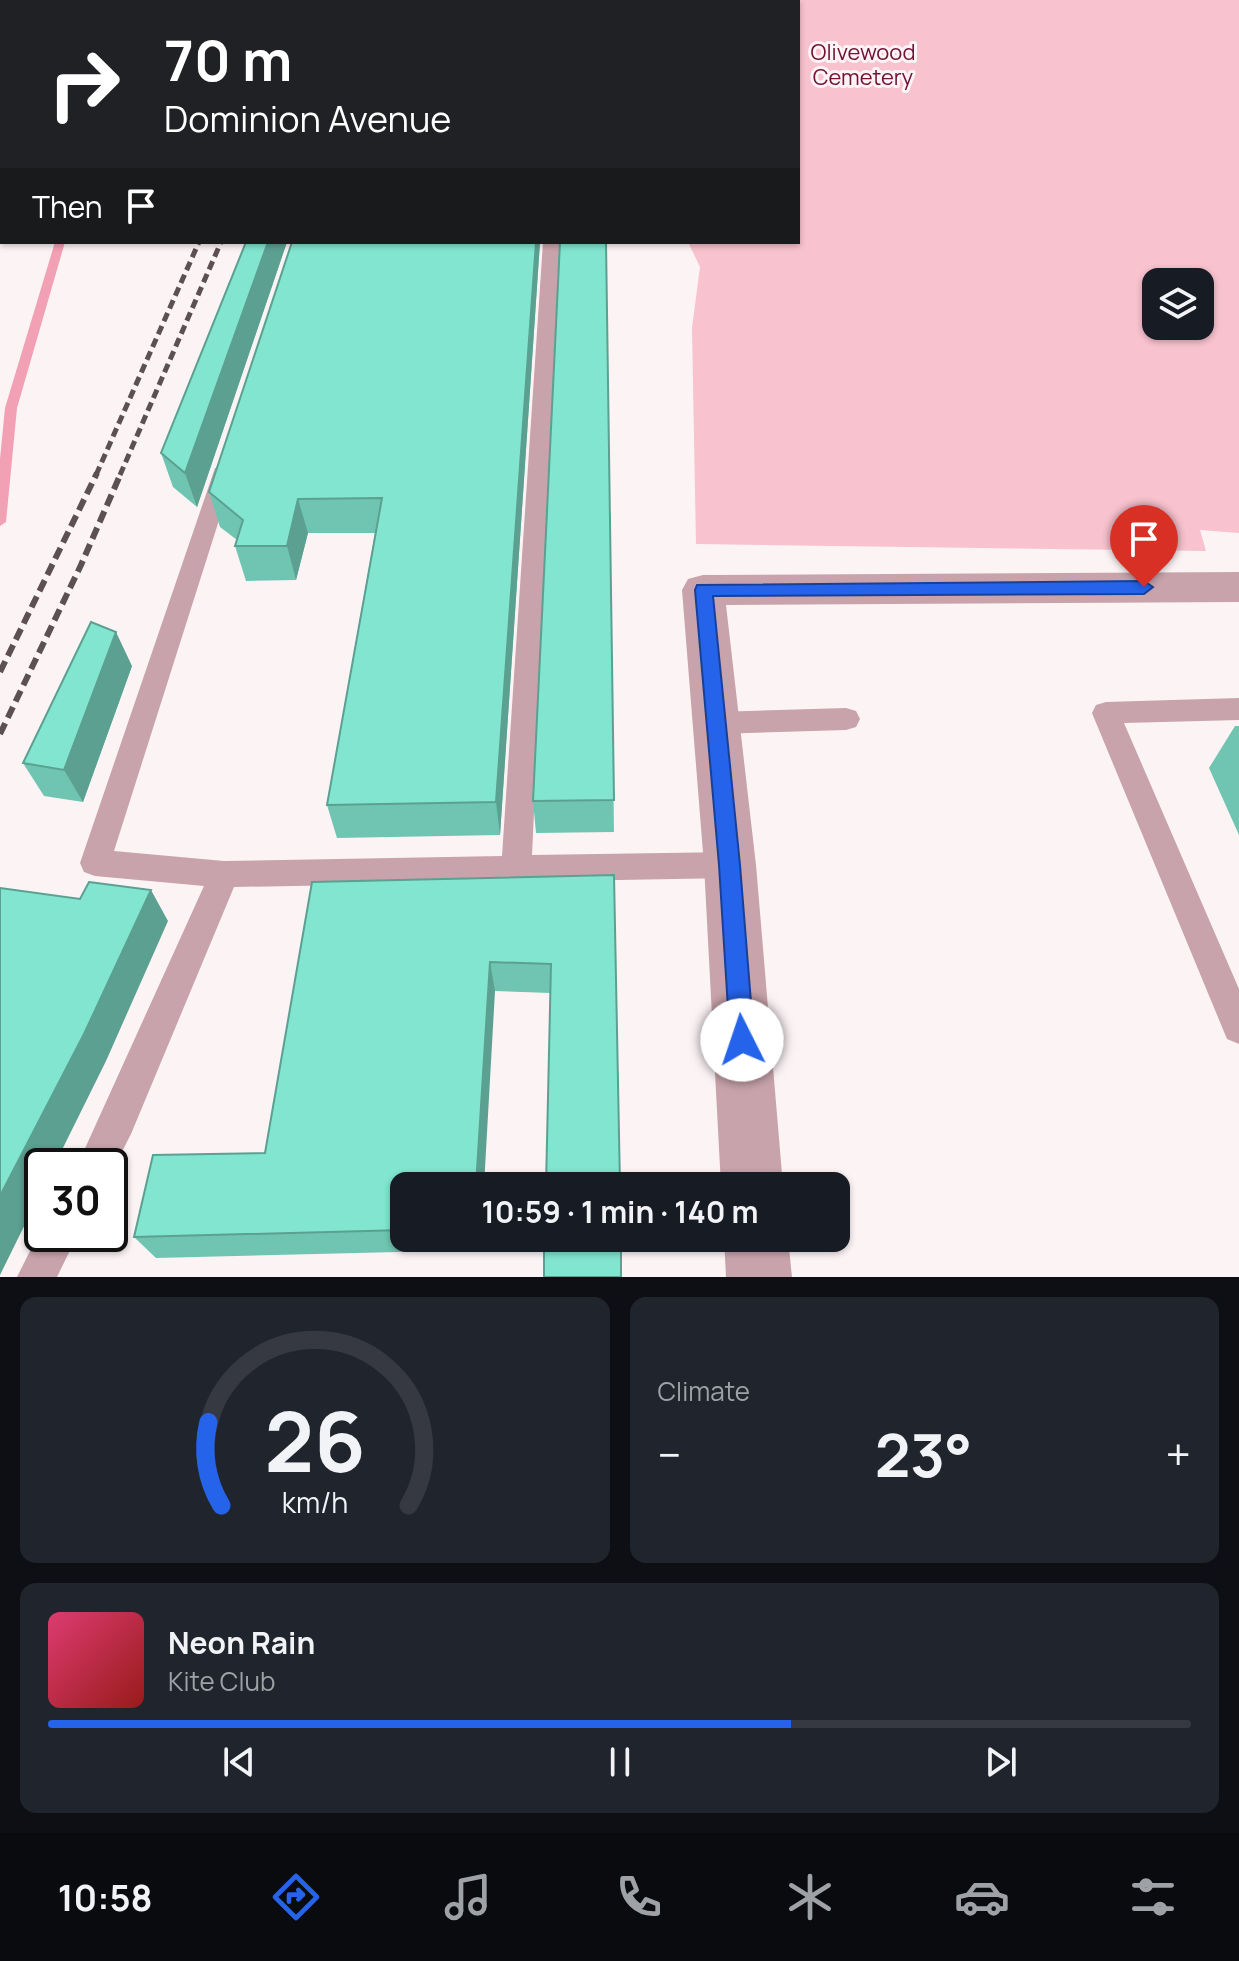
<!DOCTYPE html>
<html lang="en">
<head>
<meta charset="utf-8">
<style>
	:root { --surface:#171b24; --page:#20242c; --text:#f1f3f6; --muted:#9ea1a6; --line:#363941; --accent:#2563eb }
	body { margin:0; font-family:Manrope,sans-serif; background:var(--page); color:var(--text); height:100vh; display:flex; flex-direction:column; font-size:30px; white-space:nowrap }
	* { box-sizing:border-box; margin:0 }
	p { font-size:26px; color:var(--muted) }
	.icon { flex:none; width:44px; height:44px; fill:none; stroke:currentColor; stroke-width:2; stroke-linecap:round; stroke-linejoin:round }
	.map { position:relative; height:1277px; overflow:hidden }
	.drawer { display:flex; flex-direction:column; gap:20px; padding:20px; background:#0d0f14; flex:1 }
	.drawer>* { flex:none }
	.top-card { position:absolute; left:0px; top:0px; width:800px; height:244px; box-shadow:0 2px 6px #0004; background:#202124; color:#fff; overflow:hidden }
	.tools { position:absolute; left:1142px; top:268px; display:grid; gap:16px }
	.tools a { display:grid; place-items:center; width:72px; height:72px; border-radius:16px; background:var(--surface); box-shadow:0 2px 6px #0004; font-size:40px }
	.speed { position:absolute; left:24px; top:1148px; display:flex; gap:16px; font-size:40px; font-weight:700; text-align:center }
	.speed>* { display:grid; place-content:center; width:104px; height:104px; border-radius:50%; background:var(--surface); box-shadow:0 2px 6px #0004; line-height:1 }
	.speed .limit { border:4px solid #111; border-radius:12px; background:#fff; color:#111 }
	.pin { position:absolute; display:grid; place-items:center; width:68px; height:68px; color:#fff; margin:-82px -34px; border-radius:50% 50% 50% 0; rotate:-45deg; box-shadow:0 0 8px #0007 }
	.pin .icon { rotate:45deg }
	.me { position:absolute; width:88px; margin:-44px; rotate:356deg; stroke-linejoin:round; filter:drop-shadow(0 0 6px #0008) }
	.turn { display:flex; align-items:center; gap:28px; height:168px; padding:0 32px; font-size:36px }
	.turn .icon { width:104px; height:104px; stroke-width:2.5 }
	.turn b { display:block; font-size:56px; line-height:68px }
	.then { display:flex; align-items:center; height:76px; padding:0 32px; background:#0003; gap:16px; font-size:30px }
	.big { font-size:60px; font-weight:700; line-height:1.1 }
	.drawer .tile { flex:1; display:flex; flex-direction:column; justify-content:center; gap:12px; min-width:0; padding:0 28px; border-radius:16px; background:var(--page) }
	.drawer .dial { align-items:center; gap:0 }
	.dial svg { height:208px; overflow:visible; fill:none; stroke:var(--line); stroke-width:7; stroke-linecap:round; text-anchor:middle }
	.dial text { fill:var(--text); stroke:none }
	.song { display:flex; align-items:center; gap:24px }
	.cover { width:96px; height:96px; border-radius:12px; background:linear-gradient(135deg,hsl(340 70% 55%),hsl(0 70% 35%)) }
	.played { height:8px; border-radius:4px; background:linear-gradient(90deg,var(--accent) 65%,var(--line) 65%) }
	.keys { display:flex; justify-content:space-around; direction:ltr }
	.heat { display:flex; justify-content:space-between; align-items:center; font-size:44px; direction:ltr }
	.drawer .tiles { flex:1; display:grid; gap:20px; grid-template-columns:1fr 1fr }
	.tile:last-child { grid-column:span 2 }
	.trip { position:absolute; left:390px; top:1172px; width:460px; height:80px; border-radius:16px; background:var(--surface); box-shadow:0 2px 6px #0004; font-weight:700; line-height:80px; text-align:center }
	.dock { display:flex; height:128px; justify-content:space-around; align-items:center; background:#090b0e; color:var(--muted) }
	.dock .icon { width:56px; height:56px }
	.dock .active { color:var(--accent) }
	.dock b { font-size:36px; color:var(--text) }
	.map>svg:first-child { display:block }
	.green { fill:#f8c2ce; fill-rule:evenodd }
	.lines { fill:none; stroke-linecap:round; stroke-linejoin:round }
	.stream { fill:#f2a0b4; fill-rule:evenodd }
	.service { fill:#c8a3ab; fill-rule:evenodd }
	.minor { fill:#c8a3ab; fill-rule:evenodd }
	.motorway { fill:#8b4458; fill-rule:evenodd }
	.rail-far1 { stroke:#5c5053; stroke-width:5; stroke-dasharray:9 5; stroke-linecap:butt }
	.rail { stroke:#5c5053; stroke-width:6; stroke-dasharray:12 6; stroke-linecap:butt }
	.wall { fill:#70c5b2 }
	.shaded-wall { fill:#5ba091 }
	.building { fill:#82e5cf; stroke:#5ba091; stroke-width:2 }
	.route { fill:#2563eb; stroke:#184099; stroke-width:2 }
	.labels { text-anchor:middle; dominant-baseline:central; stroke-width:6; stroke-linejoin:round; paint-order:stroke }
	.far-park-label { font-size:22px; fill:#711237; stroke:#fcf3f5 }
</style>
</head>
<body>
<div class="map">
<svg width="1239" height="1277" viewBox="0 0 1239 1277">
	<rect width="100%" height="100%" fill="#fcf3f5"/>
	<path class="green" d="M506,0H1239V533L1200,530L1206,551L696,544L692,328L700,267L688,242H798V2ZM1200,282V326H1156V282Z"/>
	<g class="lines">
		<path class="stream" d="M247,0H255L246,2Z
			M55,242H65L17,408L6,522L0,526V459L5,408Z"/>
		<path class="service" d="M543,242H561L532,855L730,852L741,856L745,865L741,874L730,878L234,887L131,1134L110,1175V1166H77L204,886L95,876L84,872L80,863L215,468H231L234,473L114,851L224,861L502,856Z
			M1239,698V720L1124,723L1239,989V1044L1227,1039L1092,713L1096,705L1106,702Z
			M846,708L856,711L860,719L856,727L846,730L716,734L706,731L702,723L706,715L716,712Z
			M42,1227V1234H78L57,1277H17Z"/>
		<path class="minor" d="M1239,572V602L726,605L756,865L783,1186H721L704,865L682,590L688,579L703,575Z
			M724,1238H788L792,1277H726Z"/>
		<path class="motorway" d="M0,24H2L0,39Z"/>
		<path class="rail-far1" d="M96,475L199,242
			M120,475L221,242"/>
		<path class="rail" d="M0,672L97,473
			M0,734L81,565L121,473"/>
	</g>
	<path class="wall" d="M246,242H287L197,507L173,487L161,453Z
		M540,242L500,835L337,838L327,805L375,533H308L296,580L246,581L235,546L237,540L220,527L209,492Z
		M606,242L614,832L536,833L533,801Z
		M132,666L83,802L44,796L23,763Z
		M1235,726H1239V835L1209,768Z
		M614,875L550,993L495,991L404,1186V1238H481L480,1250L156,1258L134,1237L265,1153L312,882Z"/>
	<path class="shaded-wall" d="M268,242H287L197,507L185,473Z
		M536,242H540L500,835L496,802Z
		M298,499L308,533L296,580L287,546Z
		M116,632L132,666L83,802L64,770Z
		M151,890L168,921L106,1061L54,1166H42V1190L0,1275V1196Z
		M490,962L495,991L484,1186H476Z
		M477,1238H481L480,1250Z"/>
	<path class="building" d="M348,0H483L482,2H347Z
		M246,242H268L185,473L161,453Z
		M292,242H536L496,802L327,805L382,498L298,499L287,546H235L243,520L209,492Z
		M560,242H606L614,800L533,801Z
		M91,622L116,632L64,770L23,763Z
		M614,875L620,1186H546L551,964L490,962L476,1186H404V1230L134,1237L153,1155L265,1153L312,882Z
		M89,882L151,890L84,1034L0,1196V888L80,899Z
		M544,1238H621V1277H544Z"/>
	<path class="route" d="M1144,581L1153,587L1144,594L713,596L740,865L754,1040L750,1048L742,1052L734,1048L730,1040L719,865L695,590L697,585Z"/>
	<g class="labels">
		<g class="far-park-label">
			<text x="863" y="52">Olivewood<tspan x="863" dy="25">Cemetery</tspan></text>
		</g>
	</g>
</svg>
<div class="tools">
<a><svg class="icon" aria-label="layers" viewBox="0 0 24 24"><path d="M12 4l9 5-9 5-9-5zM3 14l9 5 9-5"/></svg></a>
</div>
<div class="speed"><div class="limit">30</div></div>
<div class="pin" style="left:1144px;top:587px;background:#d93025"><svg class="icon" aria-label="arrive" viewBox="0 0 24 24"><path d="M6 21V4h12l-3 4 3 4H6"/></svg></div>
<svg class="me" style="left:742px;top:1040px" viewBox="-20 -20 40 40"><circle r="19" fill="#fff"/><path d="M0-13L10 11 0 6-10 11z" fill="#2563eb"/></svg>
<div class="trip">10:59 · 1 min · 140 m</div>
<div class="top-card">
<div class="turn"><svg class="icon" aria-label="right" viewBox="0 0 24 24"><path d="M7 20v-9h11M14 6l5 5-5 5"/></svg><div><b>70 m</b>Dominion Avenue</div></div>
<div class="then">Then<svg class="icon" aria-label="arrive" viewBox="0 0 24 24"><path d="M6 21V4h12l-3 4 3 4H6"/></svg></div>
</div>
</div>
<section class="drawer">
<div class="tiles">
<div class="tile dial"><svg viewBox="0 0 100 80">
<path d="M14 69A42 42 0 1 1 86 69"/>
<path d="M14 69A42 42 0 0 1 9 37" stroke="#2563eb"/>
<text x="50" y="56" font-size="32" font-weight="700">26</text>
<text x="50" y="72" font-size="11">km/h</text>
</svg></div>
<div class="tile"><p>Climate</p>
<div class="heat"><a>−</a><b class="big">23°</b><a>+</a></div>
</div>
<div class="tile">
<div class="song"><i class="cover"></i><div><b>Neon Rain</b><p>Kite Club</p></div></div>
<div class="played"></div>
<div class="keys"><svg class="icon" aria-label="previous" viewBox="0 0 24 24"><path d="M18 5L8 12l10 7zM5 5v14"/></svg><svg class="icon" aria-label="pause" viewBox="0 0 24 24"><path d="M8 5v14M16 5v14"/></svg><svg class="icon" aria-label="next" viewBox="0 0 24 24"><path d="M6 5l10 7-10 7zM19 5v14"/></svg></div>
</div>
</div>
</section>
<nav class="dock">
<b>10:58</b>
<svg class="icon active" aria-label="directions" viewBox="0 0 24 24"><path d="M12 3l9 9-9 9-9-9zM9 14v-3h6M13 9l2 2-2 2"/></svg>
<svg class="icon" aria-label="music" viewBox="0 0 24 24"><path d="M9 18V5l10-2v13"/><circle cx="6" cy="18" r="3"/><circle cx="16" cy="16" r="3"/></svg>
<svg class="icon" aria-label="phone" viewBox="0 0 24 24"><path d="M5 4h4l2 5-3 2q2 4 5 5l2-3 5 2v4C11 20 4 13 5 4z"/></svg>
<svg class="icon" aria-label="climate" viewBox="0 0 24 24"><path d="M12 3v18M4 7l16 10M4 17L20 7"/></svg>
<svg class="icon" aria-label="car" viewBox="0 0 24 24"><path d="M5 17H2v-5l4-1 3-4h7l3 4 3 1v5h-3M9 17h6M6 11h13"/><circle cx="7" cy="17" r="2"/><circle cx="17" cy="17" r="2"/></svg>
<svg class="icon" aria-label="filters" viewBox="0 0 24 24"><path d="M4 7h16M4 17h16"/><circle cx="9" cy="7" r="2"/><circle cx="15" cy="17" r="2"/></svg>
</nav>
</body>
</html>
